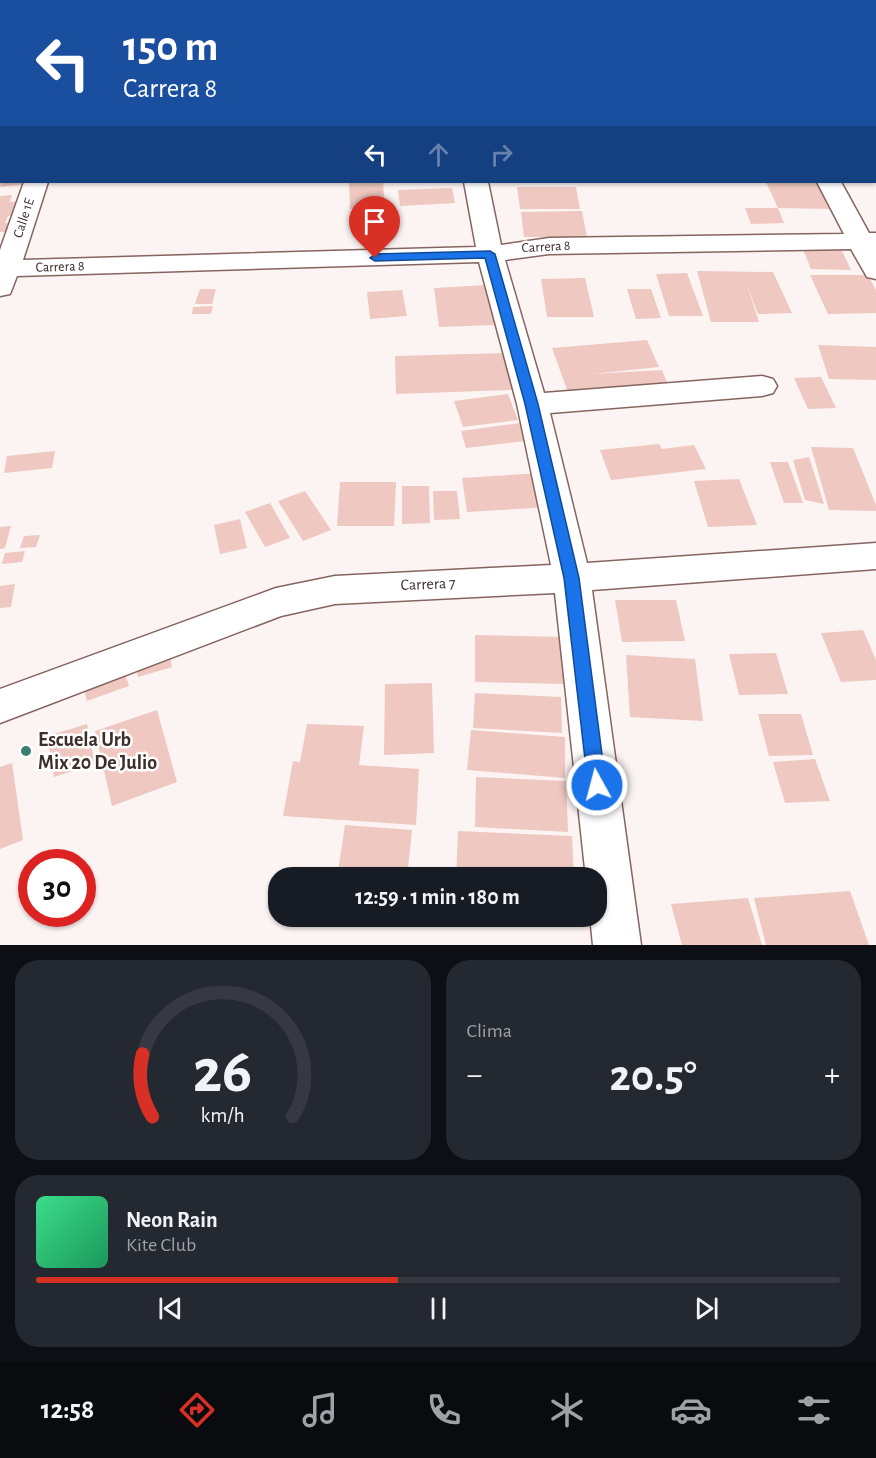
<!DOCTYPE html>
<html lang="es">
<head>
<meta charset="utf-8">
<style>
	:root { --surface:#171b24; --page:#242831; --text:#f1f3f6; --muted:#9ea1a6; --line:#363941; --accent:#d93025 }
	body { margin:0; font-family:"Alegreya Sans",sans-serif; background:var(--page); color:var(--text); height:100vh; display:flex; flex-direction:column; font-size:22px; white-space:nowrap }
	* { box-sizing:border-box; margin:0 }
	p { font-size:20px; color:var(--muted) }
	.icon { flex:none; width:33px; height:33px; fill:none; stroke:currentColor; stroke-width:2; stroke-linecap:round; stroke-linejoin:round }
	.map { position:relative; height:945px; overflow:hidden }
	.drawer { display:flex; flex-direction:column; gap:15px; padding:15px; background:#0d0f14; flex:1 }
	.drawer>* { flex:none }
	.top-card { position:absolute; left:0px; top:0px; width:876px; height:183px; box-shadow:0 2px 4px #0004; background:#1a4fa0; color:#fff; overflow:hidden }
	.speed { position:absolute; left:18px; top:849px; display:flex; gap:12px; font-size:30px; font-weight:700; text-align:center }
	.speed>* { display:grid; place-content:center; width:78px; height:78px; border-radius:50%; background:var(--surface); box-shadow:0 2px 4px #0004; line-height:1 }
	.speed .limit { border:9px solid #d22; background:#fff; color:#111 }
	.pin { position:absolute; display:grid; place-items:center; width:51px; height:51px; color:#fff; margin:-62px -26px; border-radius:50% 50% 50% 0; rotate:-45deg; box-shadow:0 0 6px #0007 }
	.pin .icon { rotate:45deg }
	.me { position:absolute; width:66px; margin:-33px; rotate:353deg; stroke-linejoin:round; filter:drop-shadow(0 0 4px #0008) }
	.turn { display:flex; align-items:center; gap:21px; height:126px; padding:0 24px; font-size:27px }
	.turn .icon { width:78px; height:78px; stroke-width:2.5 }
	.turn b { display:block; font-size:42px; line-height:51px }
	.lanes { display:flex; align-items:center; height:57px; padding:0 24px; background:#0003; justify-content:center; gap:30px; direction:ltr }
	.lanes .off { opacity:.35 }
	.big { font-size:45px; font-weight:700; line-height:1.1 }
	.drawer .tile { flex:1; display:flex; flex-direction:column; justify-content:center; gap:9px; min-width:0; padding:0 21px; border-radius:24px; background:var(--page) }
	.drawer .dial { align-items:center; gap:0 }
	.dial svg { height:156px; overflow:visible; fill:none; stroke:var(--line); stroke-width:7; stroke-linecap:round; text-anchor:middle }
	.dial text { fill:var(--text); stroke:none }
	.song { display:flex; align-items:center; gap:18px }
	.cover { width:72px; height:72px; border-radius:9px; background:linear-gradient(135deg,hsl(150 70% 55%),hsl(150 70% 35%)) }
	.played { height:6px; border-radius:3px; background:linear-gradient(90deg,var(--accent) 45%,var(--line) 45%) }
	.keys { display:flex; justify-content:space-around; direction:ltr }
	.heat { display:flex; justify-content:space-between; align-items:center; font-size:33px; direction:ltr }
	.drawer .tiles { flex:1; display:grid; gap:15px; grid-template-columns:1fr 1fr }
	.tile:last-child { grid-column:span 2 }
	.trip { position:absolute; left:268px; top:867px; width:339px; height:60px; border-radius:24px; background:var(--surface); box-shadow:0 2px 4px #0004; font-weight:700; line-height:60px; text-align:center }
	.dock { display:flex; height:96px; justify-content:space-around; align-items:center; background:#090b0e; color:var(--muted) }
	.dock .icon { width:42px; height:42px }
	.dock .active { color:var(--accent) }
	.dock b { font-size:27px; color:var(--text) }
	.map>svg:first-child { display:block }
	.building { fill:#eec8c1 }
	.lines { fill:none; stroke-linecap:round; stroke-linejoin:round }
	.minor-casing { stroke:#86645f; stroke-width:3 }
	.minor { fill:#fff; fill-rule:evenodd }
	.route { fill:#1a73e8; stroke:#114b97; stroke-width:1.5 }
	.poi-dot { fill:#3b7f72; stroke:#fff; stroke-width:2 }
	.labels { text-anchor:middle; dominant-baseline:central; stroke-width:5; stroke-linejoin:round; paint-order:stroke }
	.far-street-label { font-size:14px; fill:#3d2e2b; stroke:#fff }
	.street-label { font-size:16px; fill:#3d2e2b; stroke:#fff }
	.near-poi-label { font-size:20px; font-weight:bold; fill:#3d2e2b; stroke:#fff; text-anchor:start }
</style>
</head>
<body>
<div class="map">
<svg width="876" height="945" viewBox="0 0 876 945">
	<rect width="100%" height="100%" fill="#fcf4f3"/>
	<path class="building" d="M0,182H29V184L0,187Z
		M349,182H383L385,207L350,209Z
		M766,182H821L835,209L778,208Z
		M517,187H576L580,209H520Z
		M452,188L455,203L400,206L398,190Z
		M12,195L10,202L23,201L18,215L8,216L5,223H12L9,232H0V196Z
		M745,208H778L784,223L751,224Z
		M582,211L587,237H524L521,212Z
		M802,247H840L851,270L811,269Z
		M697,271L773,272L792,313L758,314L747,285L759,322H711Z
		M687,273L703,316H669L656,274Z
		M810,275H868L876,290V313L828,314Z
		M585,278L594,317H547L541,279Z
		M488,285L495,325L439,327L434,288Z
		M200,289H216L212,304H195Z
		M627,289H651L661,318L636,319Z
		M402,290L407,316L370,319L367,292Z
		M213,306L211,314H192L193,307Z
		M647,340L659,367L592,374L662,370L671,392L570,398L552,348Z
		M818,345L876,347V380L829,379Z
		M506,353L512,390L396,394L395,356Z
		M821,377L836,408L808,409L794,378Z
		M508,394L518,420L463,427L454,401Z
		M520,423L526,441L466,448L461,431Z
		M659,444L662,449L694,445L706,469L611,480L600,450Z
		M811,447L853,448L876,505V511L829,510Z
		M55,451L52,468L4,473L7,456Z
		M809,457L824,504L805,500L793,460Z
		M770,462H788L803,503H784Z
		M541,473L549,507L467,512L462,478Z
		M739,479L757,525L708,527L694,481Z
		M340,482H396L394,526H337Z
		M402,486H429L430,523L402,524Z
		M305,491L331,530L303,541L278,501Z
		M433,491H457L460,519L434,520Z
		M270,503L290,538L265,547L245,512Z
		M240,519L247,548L220,554L214,525Z
		M11,526L5,548L0,549V527Z
		M40,535L36,547L20,548L24,536Z
		M25,551L22,562L2,564L5,553Z
		M15,584L11,607L0,608V586Z
		M615,600H676L685,641L622,642Z
		M863,630L876,660V680L841,682L821,633Z
		M475,635L563,637L566,684L475,682Z
		M168,646L172,667L138,677L134,656Z
		M776,653L788,694L739,695L729,654Z
		M626,655L695,659L703,721L630,717Z
		M122,664L129,686L87,701L81,678Z
		M432,683L434,753L384,755L385,684Z
		M475,693L561,697L562,733L473,728Z
		M157,710L177,782L112,806L95,731Z
		M758,714H801L813,755L769,756Z
		M87,724L95,764L54,777L47,736Z
		M307,724L364,726L359,765L419,769L416,825L283,816L293,761L300,762Z
		M471,730L565,737V778L467,770Z
		M815,759L830,801L785,803L773,762Z
		M12,763L23,840L0,849V767Z
		M476,777L566,781L568,832L475,827Z
		M345,825L412,830L407,878H337Z
		M458,831L572,836L574,878H456Z
		M850,891L869,945H766L754,898Z
		M748,898L762,945H682L671,904Z"/>
	<g class="lines">
		<defs>
			<path id="minor" d="M5,0H37L4,2Z
				M148,0H166V2H148Z
				M433,0H451V2H433Z
				M722,0H740L741,2H723Z
				M866,0H876V7L874,2Z
				M874,85H876L874,98Z
				M0,94H2V106H0Z
				M24,182H48L23,260L476,247L464,182H488L501,245L549,238L844,234L817,182H841L869,233H876V279L867,277L851,249L549,254L505,260L544,393L762,376L773,379L777,386L773,393L762,396L550,413L587,563L876,543V569L592,590L641,945H593L590,916H597V878H586L555,593L335,604L281,616L0,723V689L276,588L335,576L551,565L517,404L479,262L17,276L10,294L0,296V250Z"/>
		</defs>
		<use href="#minor" class="minor-casing"/>
		<use href="#minor" class="minor"/>
	</g>
	<path class="route" d="M490,251L495,254L538,404L579,578L606,785L604,790L597,793L591,790L588,785L564,578L525,404L485,258L375,261L370,258L375,254Z"/>
	<circle class="poi-dot" cx="26" cy="751" r="6"/>
	<g class="labels">
		<g class="far-street-label">
			<text transform="translate(24 218) rotate(-72)">Calle 1E</text>
			<text transform="translate(546 247) rotate(-3)">Carrera 8</text>
			<text transform="translate(60 267) rotate(-2)">Carrera 8</text>
		</g>
		<g class="street-label">
			<text transform="translate(428 584) rotate(-2)">Carrera 7</text>
		</g>
		<g class="near-poi-label">
			<text x="38" y="740">Escuela Urb<tspan x="38" dy="23">Mix 20 De Julio</tspan></text>
		</g>
	</g>
</svg>
<div class="speed"><div class="limit">30</div></div>
<div class="pin" style="left:375px;top:258px;background:#d93025"><svg class="icon" aria-label="arrive" viewBox="0 0 24 24"><path d="M6 21V4h12l-3 4 3 4H6"/></svg></div>
<svg class="me" style="left:597px;top:785px" viewBox="-20 -20 40 40"><circle r="17" fill="#1a73e8" stroke="#fff" stroke-width="3"/><path d="M0-11L8 9 0 5-8 9z" fill="#fff"/></svg>
<div class="trip">12:59 · 1 min · 180 m</div>
<div class="top-card">
<div class="turn"><svg class="icon" aria-label="left" viewBox="0 0 24 24"><path d="M17 20v-9H6M10 6l-5 5 5 5"/></svg><div><b>150 m</b>Carrera 8</div></div>
<div class="lanes"><svg class="icon" aria-label="left" viewBox="0 0 24 24"><path d="M17 20v-9H6M10 6l-5 5 5 5"/></svg><svg class="icon off" aria-label="ahead" viewBox="0 0 24 24"><path d="M12 20V5M6 11l6-6 6 6"/></svg><svg class="icon off" aria-label="right" viewBox="0 0 24 24"><path d="M7 20v-9h11M14 6l5 5-5 5"/></svg></div>
</div>
</div>
<section class="drawer">
<div class="tiles">
<div class="tile dial"><svg viewBox="0 0 100 80">
<path d="M14 69A42 42 0 1 1 86 69"/>
<path d="M14 69A42 42 0 0 1 9 37" stroke="#d93025"/>
<text x="50" y="56" font-size="32" font-weight="700">26</text>
<text x="50" y="72" font-size="11">km/h</text>
</svg></div>
<div class="tile"><p>Clima</p>
<div class="heat"><a>−</a><b class="big">20.5°</b><a>+</a></div>
</div>
<div class="tile">
<div class="song"><i class="cover"></i><div><b>Neon Rain</b><p>Kite Club</p></div></div>
<div class="played"></div>
<div class="keys"><svg class="icon" aria-label="previous" viewBox="0 0 24 24"><path d="M18 5L8 12l10 7zM5 5v14"/></svg><svg class="icon" aria-label="pause" viewBox="0 0 24 24"><path d="M8 5v14M16 5v14"/></svg><svg class="icon" aria-label="next" viewBox="0 0 24 24"><path d="M6 5l10 7-10 7zM19 5v14"/></svg></div>
</div>
</div>
</section>
<nav class="dock">
<b>12:58</b>
<svg class="icon active" aria-label="directions" viewBox="0 0 24 24"><path d="M12 3l9 9-9 9-9-9zM9 14v-3h6M13 9l2 2-2 2"/></svg>
<svg class="icon" aria-label="music" viewBox="0 0 24 24"><path d="M9 18V5l10-2v13"/><circle cx="6" cy="18" r="3"/><circle cx="16" cy="16" r="3"/></svg>
<svg class="icon" aria-label="phone" viewBox="0 0 24 24"><path d="M5 4h4l2 5-3 2q2 4 5 5l2-3 5 2v4C11 20 4 13 5 4z"/></svg>
<svg class="icon" aria-label="climate" viewBox="0 0 24 24"><path d="M12 3v18M4 7l16 10M4 17L20 7"/></svg>
<svg class="icon" aria-label="car" viewBox="0 0 24 24"><path d="M5 17H2v-5l4-1 3-4h7l3 4 3 1v5h-3M9 17h6M6 11h13"/><circle cx="7" cy="17" r="2"/><circle cx="17" cy="17" r="2"/></svg>
<svg class="icon" aria-label="filters" viewBox="0 0 24 24"><path d="M4 7h16M4 17h16"/><circle cx="9" cy="7" r="2"/><circle cx="15" cy="17" r="2"/></svg>
</nav>
</body>
</html>
